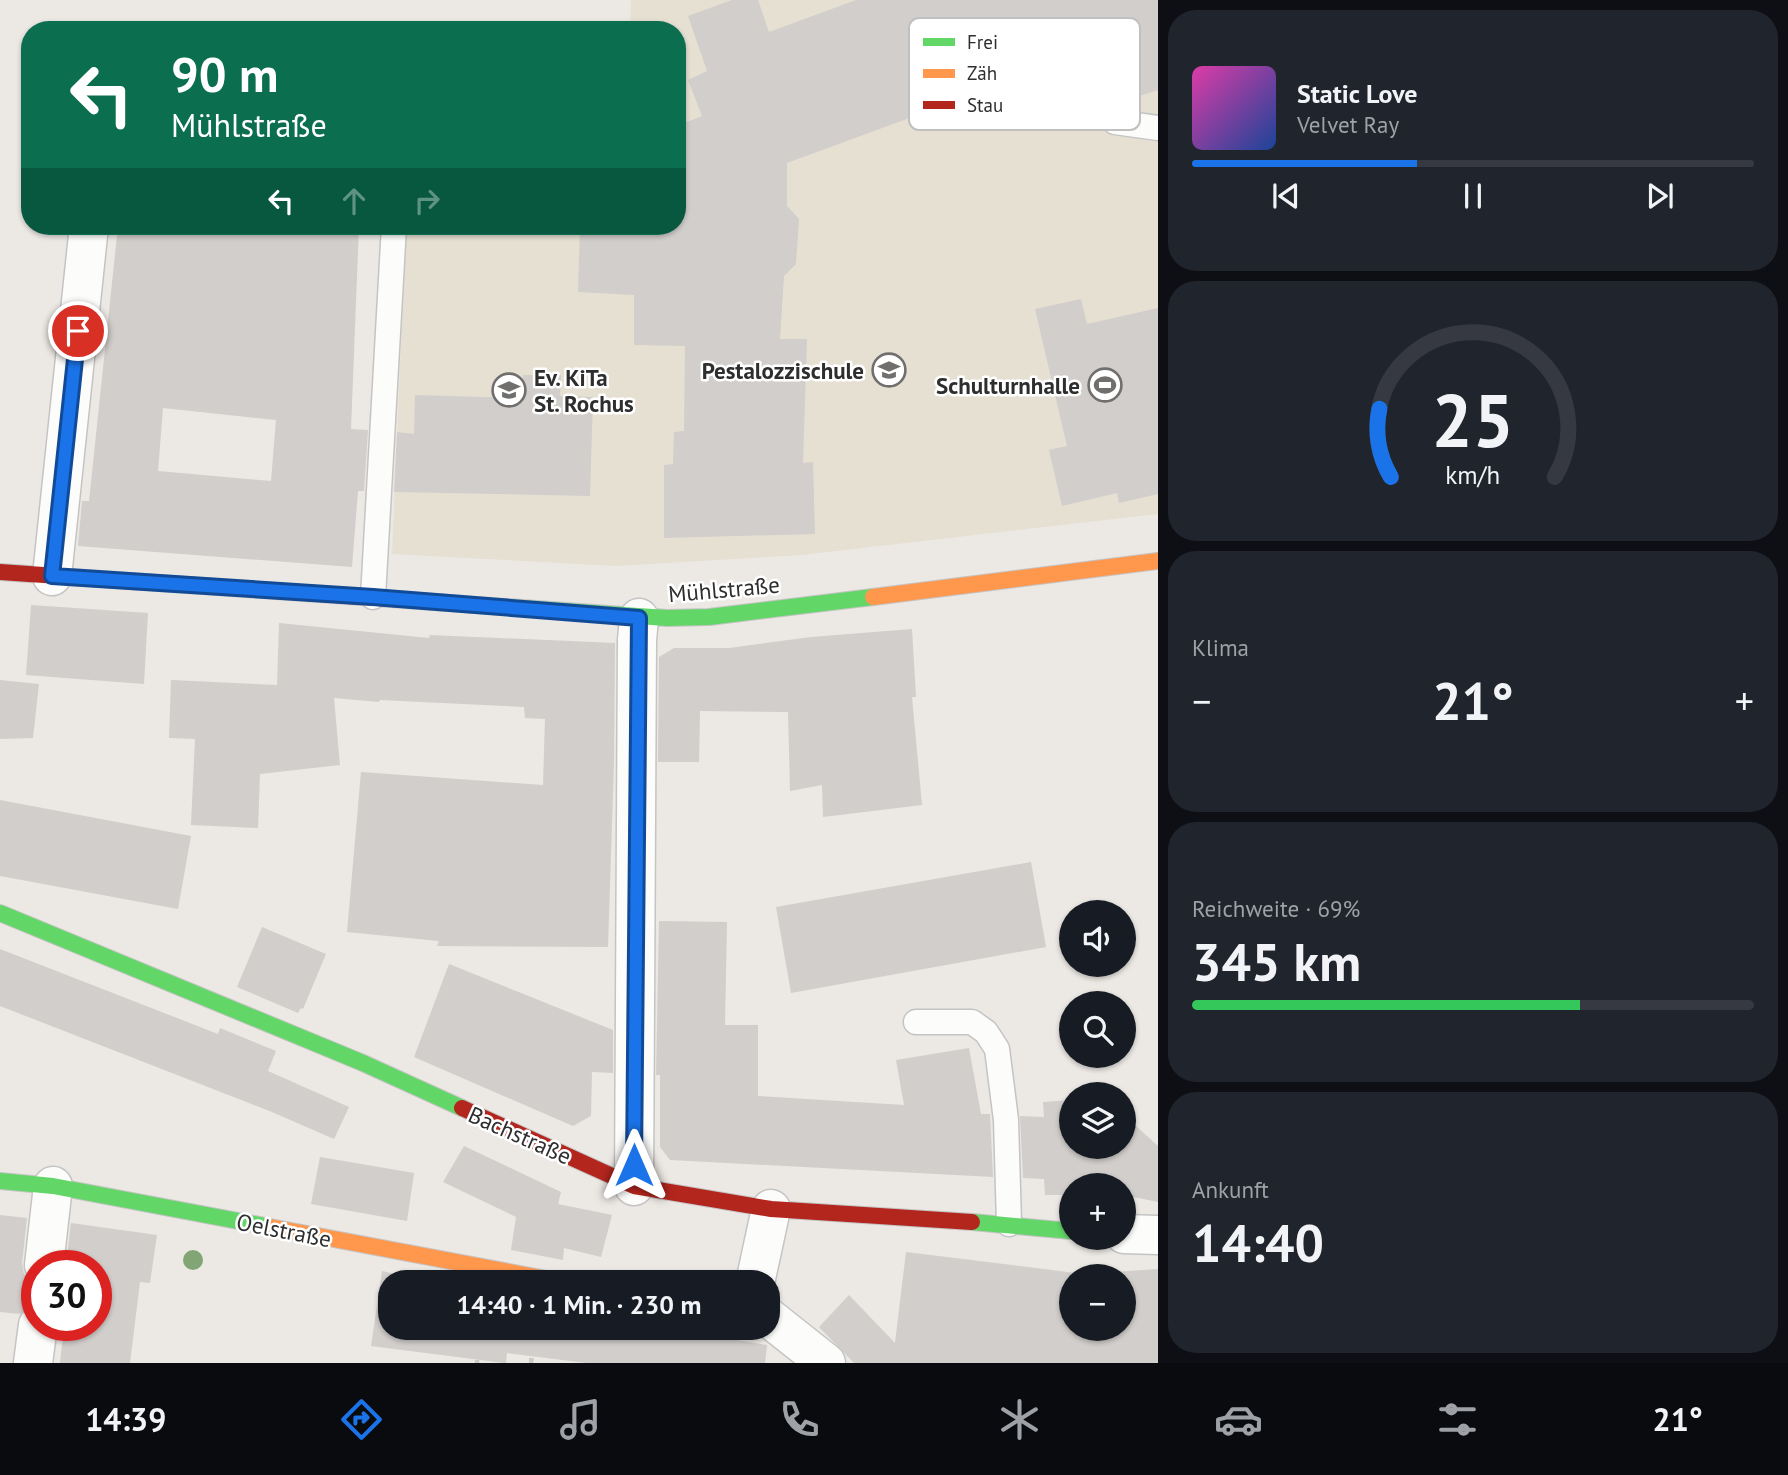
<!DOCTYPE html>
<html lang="de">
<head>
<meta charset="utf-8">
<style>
	:root { --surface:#171b24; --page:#20242c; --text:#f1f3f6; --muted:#9ea1a6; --line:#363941; --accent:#1a73e8 }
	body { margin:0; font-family:"PT Sans",sans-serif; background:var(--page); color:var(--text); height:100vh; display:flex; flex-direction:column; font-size:26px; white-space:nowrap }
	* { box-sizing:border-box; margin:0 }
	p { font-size:23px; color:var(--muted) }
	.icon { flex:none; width:38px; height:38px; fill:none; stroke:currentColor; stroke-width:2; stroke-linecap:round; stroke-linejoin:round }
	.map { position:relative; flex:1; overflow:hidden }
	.drawer { display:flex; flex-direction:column; gap:10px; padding:10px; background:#0d0f14; width:630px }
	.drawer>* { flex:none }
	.hud { position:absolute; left:21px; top:21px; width:665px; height:214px; border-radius:28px; box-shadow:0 2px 5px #0004; background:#0b6e4f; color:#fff; overflow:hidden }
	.fabs { position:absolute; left:1059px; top:900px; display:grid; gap:14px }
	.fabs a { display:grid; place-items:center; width:77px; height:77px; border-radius:50%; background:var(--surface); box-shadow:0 2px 5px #0004; font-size:35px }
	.speed { position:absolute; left:21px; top:1250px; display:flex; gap:14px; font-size:35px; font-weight:700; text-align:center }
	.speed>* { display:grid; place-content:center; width:91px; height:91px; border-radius:50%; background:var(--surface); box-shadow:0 2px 5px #0004; line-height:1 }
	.speed .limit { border:10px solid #d22; background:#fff; color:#111 }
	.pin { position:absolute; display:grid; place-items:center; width:60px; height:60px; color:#fff; margin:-30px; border:4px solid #fff; border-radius:50%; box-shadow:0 2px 7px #0007 }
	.me { position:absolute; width:77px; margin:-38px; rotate:0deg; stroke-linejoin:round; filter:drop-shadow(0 0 5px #0008) }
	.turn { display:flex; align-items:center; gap:24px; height:147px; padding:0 35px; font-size:32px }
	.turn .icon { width:91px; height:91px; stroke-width:2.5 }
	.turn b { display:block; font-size:49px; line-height:60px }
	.lanes { display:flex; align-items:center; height:66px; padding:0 35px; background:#0003; justify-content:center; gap:35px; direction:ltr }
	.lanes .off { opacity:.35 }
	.big { font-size:52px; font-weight:600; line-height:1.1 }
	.drawer .tile { flex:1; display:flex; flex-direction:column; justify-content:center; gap:10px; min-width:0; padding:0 24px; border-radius:28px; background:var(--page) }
	.drawer .dial { align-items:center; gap:0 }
	.dial svg { height:182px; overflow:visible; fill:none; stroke:var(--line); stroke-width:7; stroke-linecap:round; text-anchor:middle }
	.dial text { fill:var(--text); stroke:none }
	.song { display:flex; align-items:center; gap:21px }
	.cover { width:84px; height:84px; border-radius:10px; background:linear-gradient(135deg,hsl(320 70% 55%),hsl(220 70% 35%)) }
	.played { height:7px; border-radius:4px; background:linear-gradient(90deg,var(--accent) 40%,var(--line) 40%) }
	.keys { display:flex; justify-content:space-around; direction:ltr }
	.heat { display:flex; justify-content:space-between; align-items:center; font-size:38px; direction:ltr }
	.charge { height:10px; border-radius:5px; background:linear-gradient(90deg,#34c759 69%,var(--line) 0) }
	.trip { position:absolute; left:378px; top:1270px; width:402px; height:70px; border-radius:28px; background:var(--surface); box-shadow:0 2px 5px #0004; font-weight:600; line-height:70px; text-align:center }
	.tab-bar { display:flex; height:112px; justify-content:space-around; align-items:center; background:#090b0e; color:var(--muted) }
	.tab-bar .icon { width:49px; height:49px }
	.tab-bar .current { color:var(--accent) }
	.tab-bar b { font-size:32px; color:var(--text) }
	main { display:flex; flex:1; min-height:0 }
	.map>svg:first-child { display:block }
	.education { fill:#e6e0d3 }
	.building { fill:#d1cecb; fill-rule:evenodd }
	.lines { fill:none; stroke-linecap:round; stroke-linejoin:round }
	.lane-casing { stroke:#c5c4c5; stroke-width:27 }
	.street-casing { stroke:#c5c4c5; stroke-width:41 }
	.fast-casing { stroke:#c5c4c5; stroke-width:18 }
	.slow-casing { stroke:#c5c4c5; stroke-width:18 }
	.jam-casing { stroke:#c5c4c5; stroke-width:18 }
	.path { stroke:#c9c9c8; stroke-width:4.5; stroke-dasharray:5 3.5; stroke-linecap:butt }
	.lane { stroke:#fcfcfb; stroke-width:24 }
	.street { stroke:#fcfcfb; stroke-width:38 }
	.fast { stroke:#63d668; stroke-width:16 }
	.slow { stroke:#ff974d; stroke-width:16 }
	.jam { stroke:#b3261e; stroke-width:16 }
	.tree { fill:#82a575 }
	.route-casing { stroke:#114b97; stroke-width:18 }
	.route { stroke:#1a73e8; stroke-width:12 }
	.labels { text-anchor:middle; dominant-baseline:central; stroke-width:5; stroke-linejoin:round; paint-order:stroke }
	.poi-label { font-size:23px; font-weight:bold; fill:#2e2e2e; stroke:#fff; text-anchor:end }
	.street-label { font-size:23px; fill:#2e2e2e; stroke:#fff }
	.key { fill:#fff; stroke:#c0c0c0; stroke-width:2 }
	.key-label { font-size:19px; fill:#2e2e2e }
</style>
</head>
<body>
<main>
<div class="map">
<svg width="1158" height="1363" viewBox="0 0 1158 1363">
	<rect width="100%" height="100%" fill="#ece8e4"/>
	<path class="education" d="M631,0H1158V514L802,555L615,566L392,554L406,226H677V30H630Z"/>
	<path class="building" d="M732,0H758L769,32L856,0H1158V90L1111,105L1107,95L1053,117L1021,101L1012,76L940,102L942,106L787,163V206L799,219L796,264L784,276L780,339H807L803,463L813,462L815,534L664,538V465L673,464L674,432L684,431L685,346L634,345V295L578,292L580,226H677V126L702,116L688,80L707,71L688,16Z
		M118,226H359L351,429L368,430L364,491H358L352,567L78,546L82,501H89ZM163,408L276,420L271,481L158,471Z
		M1081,299L1087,324L1158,308V494L1119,503L1117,493L1062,506L1049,450L1067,446L1035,309Z
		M523,375H561L560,396L593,397L590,496L394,492L397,432L414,434L415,395L522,398Z
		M31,605L148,613L144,684L26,675Z
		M279,623L429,638L430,635L615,643L614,762L608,947L437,946L439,941L347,932L361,772L543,785L545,719L525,718L524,707L380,700L379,702L334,698L340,765L260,774L258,828L191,825L195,739L169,738L171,680L277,685Z
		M912,629L916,697H912L922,805L823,817L822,785L790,791L788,712L700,711L699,762H658L659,657L674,648H729L811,637Z
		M0,680L39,684L33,738L0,739Z
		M0,800L191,836L178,909L0,876Z
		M1031,862L1046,947L791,993L776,907Z
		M659,921L727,922L725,1025H758V1096L904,1105L896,1060L969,1048L981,1114H990L993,1177L670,1160L660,1147V1075H656Z
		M262,927L326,954L303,1009L301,1008L298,1013L237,987Z
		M0,949L218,1034L220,1028L276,1051L268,1071L349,1107L334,1139L272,1112L0,1006Z
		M449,964L613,1030V1073L592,1072L591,1116L573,1126L414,1057Z
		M1071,1100V1146H1124V1115L1158,1146V1202L1124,1195V1185H1071V1195H1045L1044,1179L1023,1178L1020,1116L1044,1117L1043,1102Z
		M464,1146L561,1192L558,1204L612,1215L601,1257L564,1248L563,1260L511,1250L516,1217L443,1182Z
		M320,1157L414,1173L407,1221L311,1204Z
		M0,1215L27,1218L22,1263L24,1274L31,1282L37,1285V1304L29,1305L20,1314L0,1312Z
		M71,1223L157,1235L150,1283L140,1282L130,1363H60L64,1325H96V1265H66Z
		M906,1252L1084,1274L1158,1269V1363H854L819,1327L849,1295L895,1343ZM1071,1276H1124V1328H1071Z
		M382,1271L436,1283H390V1328H668L767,1345L765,1363H587L507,1353L506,1363H504L371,1346Z"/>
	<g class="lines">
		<defs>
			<path id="lane" d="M1115,122L1158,128
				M373,597L394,226
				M916,1022H972L986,1032L997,1049L1006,1120L1009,1224"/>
			<path id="street" d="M52,576L89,226
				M634,1186L637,640L639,618
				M1124,1234L1158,1235
				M44,1265L53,1186
				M755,1283L771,1209
				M768,1317L826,1363
				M33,1363L38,1325"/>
			<path id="fast" d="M506,607L667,618L709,617L873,597
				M0,913L363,1063L462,1108
				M0,1181L53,1186L270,1227
				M972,1222L1071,1231"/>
			<path id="slow" d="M873,597L1158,561
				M270,1227L567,1283"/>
			<path id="jam" d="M0,572L506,607
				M462,1108L634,1186L771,1209L972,1222"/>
		</defs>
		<use href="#lane" class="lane-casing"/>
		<use href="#street" class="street-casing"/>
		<use href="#fast" class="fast-casing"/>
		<use href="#slow" class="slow-casing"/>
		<use href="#jam" class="jam-casing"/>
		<path class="path" d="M477,1363V1360
			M531,1363L532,1355"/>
		<use href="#lane" class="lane"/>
		<use href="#street" class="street"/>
		<use href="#fast" class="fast"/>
		<use href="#slow" class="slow"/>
		<use href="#jam" class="jam"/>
	</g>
	<circle class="tree" cx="193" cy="1260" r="10"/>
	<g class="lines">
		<defs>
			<path id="route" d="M78,331L52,576L373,597L639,618L634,1165"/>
		</defs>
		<use href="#route" class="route-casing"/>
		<use href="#route" class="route"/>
	</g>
	<defs>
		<symbol id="school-ring" viewBox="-11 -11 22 22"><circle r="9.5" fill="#fff" stroke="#706f6e" stroke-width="1.5"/><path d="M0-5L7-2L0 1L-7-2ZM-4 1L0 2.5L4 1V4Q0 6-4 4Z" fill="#706f6e"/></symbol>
		<symbol id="stadium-ring" viewBox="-11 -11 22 22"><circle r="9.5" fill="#fff" stroke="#706f6e" stroke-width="1.5"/><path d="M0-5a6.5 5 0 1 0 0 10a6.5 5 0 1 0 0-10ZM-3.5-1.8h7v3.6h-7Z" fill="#706f6e"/></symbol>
	</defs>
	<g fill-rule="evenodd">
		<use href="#school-ring" x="870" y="351" width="38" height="38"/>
		<use href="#stadium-ring" x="1086" y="366" width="38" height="38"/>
		<use href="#school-ring" x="490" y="371" width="38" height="38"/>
	</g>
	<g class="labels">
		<g class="poi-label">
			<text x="864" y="370">Pestalozzischule</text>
			<text x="534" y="377" text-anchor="start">Ev. KiTa<tspan x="534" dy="26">St. Rochus</tspan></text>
			<text x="1080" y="385">Schulturnhalle</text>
		</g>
		<g class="street-label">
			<text transform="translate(724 589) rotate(-5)">Mühlstraße</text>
			<text transform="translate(520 1135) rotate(24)">Bachstraße</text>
			<text transform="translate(284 1230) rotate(11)">Oelstraße</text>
		</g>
	</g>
	<rect x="909" y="18" width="231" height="112" rx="10" class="key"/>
	<rect x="923" y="38" width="32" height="8" fill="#63d668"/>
	<rect x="923" y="69" width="32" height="9" fill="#ff974d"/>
	<rect x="923" y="101" width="32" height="8" fill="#b3261e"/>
	<g class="key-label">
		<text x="967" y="49">Frei</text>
		<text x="967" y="80">Zäh</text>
		<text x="967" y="112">Stau</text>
	</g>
</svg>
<div class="fabs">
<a><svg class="icon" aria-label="sound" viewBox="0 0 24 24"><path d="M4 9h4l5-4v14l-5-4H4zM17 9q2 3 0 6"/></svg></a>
<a><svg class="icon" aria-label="search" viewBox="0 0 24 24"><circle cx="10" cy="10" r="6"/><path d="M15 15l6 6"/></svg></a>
<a><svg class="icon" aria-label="layers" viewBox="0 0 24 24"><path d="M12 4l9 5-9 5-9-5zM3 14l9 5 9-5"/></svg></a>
<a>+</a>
<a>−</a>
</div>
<div class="speed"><div class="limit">30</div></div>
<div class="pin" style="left:78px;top:331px;background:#d93025"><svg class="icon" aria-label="arrive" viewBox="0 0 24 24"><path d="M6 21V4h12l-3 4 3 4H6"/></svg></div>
<svg class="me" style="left:634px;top:1165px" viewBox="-20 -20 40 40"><path d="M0-17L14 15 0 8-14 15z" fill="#1a73e8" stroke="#fff" stroke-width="4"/></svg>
<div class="trip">14:40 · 1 Min. · 230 m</div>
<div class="hud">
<div class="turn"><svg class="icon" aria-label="left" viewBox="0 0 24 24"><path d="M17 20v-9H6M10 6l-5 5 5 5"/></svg><div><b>90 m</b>Mühlstraße</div></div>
<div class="lanes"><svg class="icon" aria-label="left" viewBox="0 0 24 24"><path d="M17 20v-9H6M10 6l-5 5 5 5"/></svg><svg class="icon off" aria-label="ahead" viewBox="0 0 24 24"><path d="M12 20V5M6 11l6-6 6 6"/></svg><svg class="icon off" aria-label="right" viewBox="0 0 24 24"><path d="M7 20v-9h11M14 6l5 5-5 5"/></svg></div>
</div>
</div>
<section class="drawer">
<div class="tile">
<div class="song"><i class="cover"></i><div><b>Static Love</b><p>Velvet Ray</p></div></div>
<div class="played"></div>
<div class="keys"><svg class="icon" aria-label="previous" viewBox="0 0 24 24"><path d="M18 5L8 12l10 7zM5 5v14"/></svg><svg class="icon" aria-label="pause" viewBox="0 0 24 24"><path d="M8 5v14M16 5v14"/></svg><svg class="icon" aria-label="next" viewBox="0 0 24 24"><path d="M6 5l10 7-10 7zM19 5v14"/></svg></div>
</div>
<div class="tile dial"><svg viewBox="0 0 100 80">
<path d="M14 69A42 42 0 1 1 86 69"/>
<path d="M14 69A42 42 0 0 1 9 39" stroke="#1a73e8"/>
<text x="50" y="56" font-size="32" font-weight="700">25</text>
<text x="50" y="72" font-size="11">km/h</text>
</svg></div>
<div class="tile"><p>Klima</p>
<div class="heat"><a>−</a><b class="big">21°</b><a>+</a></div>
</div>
<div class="tile"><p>Reichweite · 69%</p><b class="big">345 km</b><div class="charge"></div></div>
<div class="tile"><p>Ankunft</p><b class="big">14:40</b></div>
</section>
</main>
<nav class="tab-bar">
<b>14:39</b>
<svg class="icon current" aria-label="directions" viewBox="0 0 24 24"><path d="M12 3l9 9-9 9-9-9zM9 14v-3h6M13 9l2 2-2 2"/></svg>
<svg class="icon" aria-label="music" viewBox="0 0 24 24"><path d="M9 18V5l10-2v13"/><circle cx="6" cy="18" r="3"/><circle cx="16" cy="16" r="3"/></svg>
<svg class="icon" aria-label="phone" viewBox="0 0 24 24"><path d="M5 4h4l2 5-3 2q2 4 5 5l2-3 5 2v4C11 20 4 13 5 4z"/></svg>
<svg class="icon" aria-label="climate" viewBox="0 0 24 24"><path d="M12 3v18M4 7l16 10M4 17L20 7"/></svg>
<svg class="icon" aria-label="car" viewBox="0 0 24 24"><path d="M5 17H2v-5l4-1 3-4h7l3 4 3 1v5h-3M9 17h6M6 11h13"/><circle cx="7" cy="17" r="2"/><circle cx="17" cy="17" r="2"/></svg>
<svg class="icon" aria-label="filters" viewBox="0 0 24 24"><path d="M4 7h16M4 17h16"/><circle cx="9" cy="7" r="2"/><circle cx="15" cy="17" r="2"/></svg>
<b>21°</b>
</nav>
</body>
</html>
